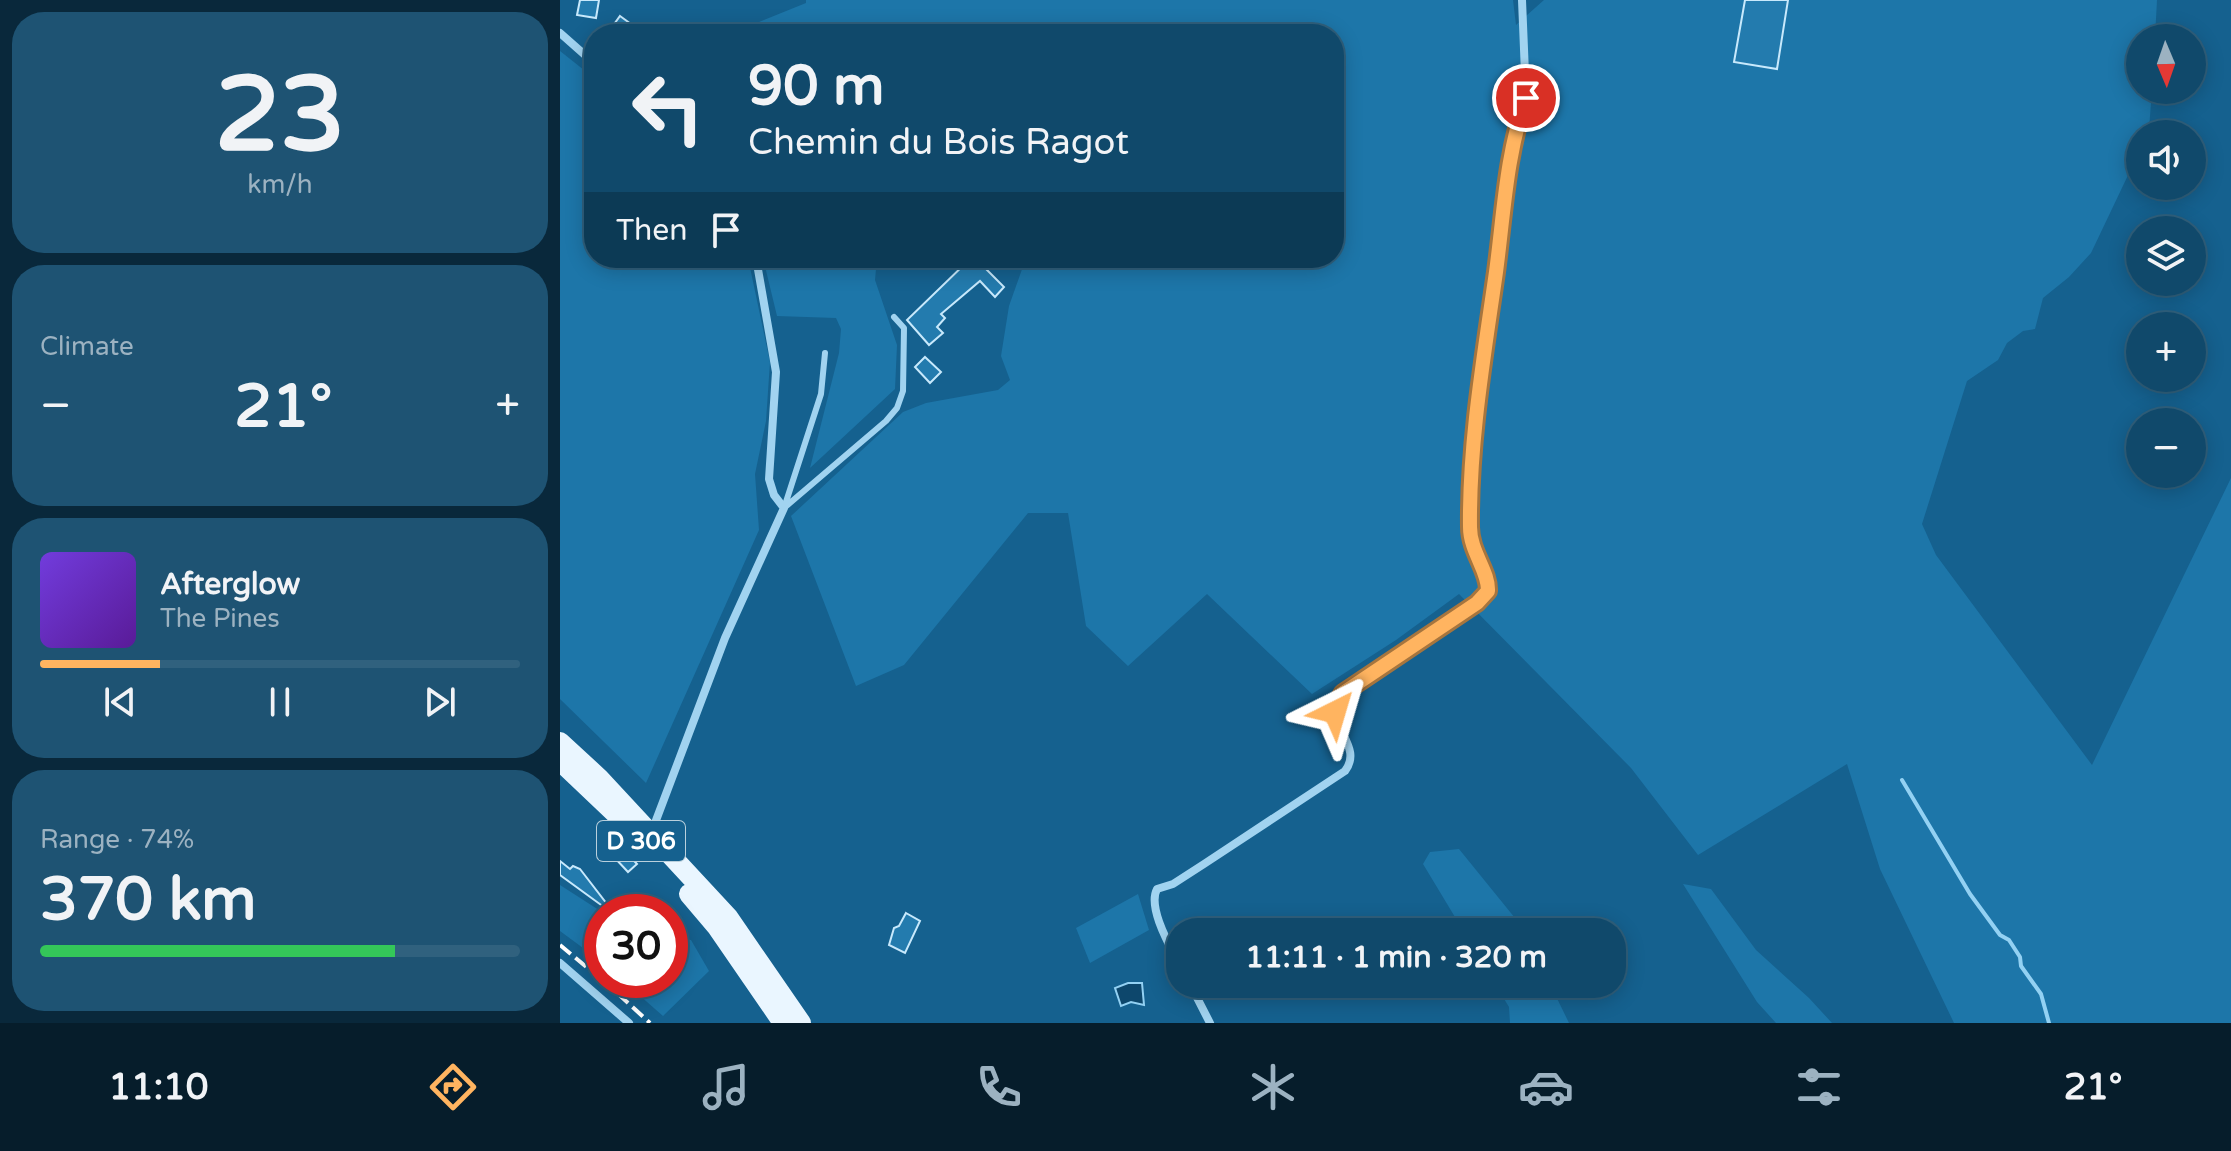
<!DOCTYPE html>
<html lang="en">
<head>
<meta charset="utf-8">
<style>
	:root { --surface:#10496b; --page:#1e5373; --text:#f1f3f6; --muted:#9cb2c1; --line:#30617e; --accent:#ffb460 }
	body { margin:0; font-family:"Varela Round",sans-serif; background:var(--page); color:var(--text); height:100vh; display:flex; flex-direction:column; font-size:30px; white-space:nowrap }
	* { box-sizing:border-box; margin:0 }
	p { font-size:26px; color:var(--muted) }
	.icon { flex:none; width:44px; height:44px; fill:none; stroke:currentColor; stroke-width:2; stroke-linecap:round; stroke-linejoin:round }
	.map { position:relative; flex:1; overflow:hidden }
	.details { display:flex; flex-direction:column; gap:12px; padding:12px; background:#09283b; width:560px }
	.details>* { flex:none }
	.guide { position:absolute; left:24px; top:24px; width:760px; height:244px; border-radius:32px; box-shadow:0 4px 20px #0003,0 0 0 2px var(--line); background:#10496b; color:var(--text); overflow:hidden }
	.needle { width:52px; rotate:178deg }
	.fabs { position:absolute; left:1566px; top:24px; display:grid; gap:16px }
	.fabs a { display:grid; place-items:center; width:80px; height:80px; border-radius:50%; background:var(--surface); box-shadow:0 4px 20px #0003,0 0 0 2px var(--line); font-size:40px }
	.speed { position:absolute; left:24px; top:894px; display:flex; gap:16px; font-size:40px; font-weight:700; text-align:center }
	.speed>* { display:grid; place-content:center; width:104px; height:104px; border-radius:50%; background:var(--surface); box-shadow:0 4px 20px #0003,0 0 0 2px var(--line); line-height:1 }
	.speed .limit { border:12px solid #d22; background:#fff; color:#111 }
	.pin { position:absolute; display:grid; place-items:center; width:68px; height:68px; color:#fff; margin:-34px; border:4px solid #fff; border-radius:50%; box-shadow:0 2px 8px #0007 }
	.me { position:absolute; width:88px; margin:-44px; rotate:40deg; stroke-linejoin:round; filter:drop-shadow(0 0 6px #0008) }
	.turn { display:flex; align-items:center; gap:28px; height:168px; padding:0 32px; font-size:36px }
	.turn .icon { width:104px; height:104px; stroke-width:2.5 }
	.turn b { display:block; font-size:56px; line-height:68px }
	.then { display:flex; align-items:center; height:76px; padding:0 32px; background:#0003; gap:16px; font-size:30px }
	.big { font-size:60px; font-weight:700; line-height:1.1 }
	.details .tile { flex:1; display:flex; flex-direction:column; justify-content:center; gap:12px; min-width:0; padding:0 28px; border-radius:32px; background:var(--page) }
	.details .dial { align-items:center; gap:0 }
	.dial b { font-size:104px; line-height:1 }
	.song { display:flex; align-items:center; gap:24px }
	.cover { width:96px; height:96px; border-radius:12px; background:linear-gradient(135deg,hsl(260 70% 55%),hsl(270 70% 35%)) }
	.played { height:8px; border-radius:4px; background:linear-gradient(90deg,var(--accent) 25%,var(--line) 25%) }
	.keys { display:flex; justify-content:space-around; direction:ltr }
	.heat { display:flex; justify-content:space-between; align-items:center; font-size:44px; direction:ltr }
	.charge { height:12px; border-radius:6px; background:linear-gradient(90deg,#34c759 74%,var(--line) 0) }
	.trip { position:absolute; left:606px; top:918px; width:460px; height:80px; border-radius:32px; background:var(--surface); box-shadow:0 4px 20px #0003,0 0 0 2px var(--line); font-weight:700; line-height:80px; text-align:center }
	.menu { display:flex; height:128px; justify-content:space-around; align-items:center; background:#061d2b; color:var(--muted) }
	.menu .icon { width:56px; height:56px }
	.menu .on { color:var(--accent) }
	.menu b { font-size:36px; color:var(--text) }
	main { display:flex; flex:1; min-height:0 }
	.map>svg:first-child { display:block }
	.green { fill:#1d76a9 }
	.water { fill:#0d476c; stroke:#93d1f3; stroke-width:2 }
	.lines { fill:none; stroke-linecap:round; stroke-linejoin:round }
	.stream { stroke:#93d1f3; stroke-width:4 }
	.building { fill:#237bae; stroke:#c8e9fc; stroke-width:2 }
	.lane { stroke:#a1d3f0; stroke-width:6 }
	.street { stroke:#a1d3f0; stroke-width:8 }
	.primary { stroke:#eaf6ff; stroke-width:20 }
	.rail { stroke:#fff; stroke-width:4; stroke-dasharray:14 6; stroke-linecap:butt }
	.route-casing { stroke:#a6753e; stroke-width:20 }
	.route { stroke:#ffb460; stroke-width:14 }
	.labels { text-anchor:middle; dominant-baseline:central; stroke-width:8; stroke-linejoin:round; paint-order:stroke }
	.shield { fill:#15618f; stroke:#b9d0dd; stroke-width:2 }
	.shield-label { font-size:24px; font-weight:bold; fill:#fff }
</style>
</head>
<body>
<main>
<section class="details">
<div class="tile dial"><b>23</b><p>km/h</p></div>
<div class="tile"><p>Climate</p>
<div class="heat"><a>−</a><b class="big">21°</b><a>+</a></div>
</div>
<div class="tile">
<div class="song"><i class="cover"></i><div><b>Afterglow</b><p>The Pines</p></div></div>
<div class="played"></div>
<div class="keys"><svg class="icon" aria-label="previous" viewBox="0 0 24 24"><path d="M18 5L8 12l10 7zM5 5v14"/></svg><svg class="icon" aria-label="pause" viewBox="0 0 24 24"><path d="M8 5v14M16 5v14"/></svg><svg class="icon" aria-label="next" viewBox="0 0 24 24"><path d="M6 5l10 7-10 7zM19 5v14"/></svg></div>
</div>
<div class="tile"><p>Range · 74%</p><b class="big">370 km</b><div class="charge"></div></div>
</section>
<div class="map">
<svg width="1671" height="1023" viewBox="0 0 1671 1023">
	<rect width="100%" height="100%" fill="#15618f"/>
	<path class="green" d="M246,0H953L956,25L984,0H1597L1595,38H1580V90H1592L1589,129L1587,134H1580V150L1531,253L1509,277L1483,298L1475,329L1463,331L1447,343L1438,360L1407,381L1362,524L1376,555L1532,765L1671,478V1023H1394L1320,869L1287,764L1138,855L1071,768L899,594L836,640L752,694L647,594L568,666L526,626L508,513H468L344,665L296,686L231,516L343,412L366,403L438,390L450,380L441,356L449,306L466,258H774V34H169L246,3Z
		M0,51L34,78V258H188L210,362L206,421L195,474L199,530L86,783L0,699Z
		M203,258H317L315,280L337,345L335,389L250,468L279,353L281,329L276,318L217,316Z
		M899,849L959,923L964,932H904L863,864L870,852Z
		M1123,884L1151,889L1196,950L1249,998L1272,1023H1216L1197,1002Z
		M0,885L42,912V962L0,931Z
		M578,894L589,930L530,963L516,928Z
		M110,937L131,940L149,971L103,1016L62,980H110Z
		M935,984H990L1009,1023H950L949,1007Z"/>
	<path class="water" d="M568,983H582L584,1005L571,1002L561,1006L555,988Z"/>
	<g class="lines">
		<path class="stream" d="M1342,780L1410,894L1440,935L1449,940L1460,957L1461,966L1481,994L1489,1023"/>
	</g>
	<path class="building" d="M20,0H39L36,18L17,15Z
		M1185,0H1228L1217,69L1174,62Z
		M60,16L75,27L70,34H47Z
		M411,258H419L426,265L424,267L444,287L435,297L420,281L381,314L385,318L377,327L383,333L369,345L347,320Z
		M365,357L381,372L370,383L355,367Z
		M61,847L77,864L68,872L53,856Z
		M0,861L10,869L13,866L20,869L50,908L48,910L0,875Z
		M346,913L360,921L345,953L329,945L334,928L339,926Z"/>
	<g class="lines">
		<path class="lane" d="M225,505L261,394L265,353
			M224,508L326,421L337,408L343,391L344,328L334,317"/>
		<path class="street" d="M0,33L34,63
			M89,830L95,823L165,638L224,508L214,495L209,479L216,372L196,258
			M0,963L69,1023
			M620,966C611,948 587,908 597,889L613,884L644,864L785,771C804,746 766,728 779,699L917,603L928,591L927,580L911,544L909,503L921,380L951,145L966,98L962,0
			M630,984L650,1023"/>
		<path class="primary" d="M0,742L39,778L168,917L241,1023
			M0,761L59,817
			M129,894L157,927L223,1023"/>
		<path class="rail" d="M0,945L42,980
			M43,980L90,1023"/>
	</g>
	<g class="lines">
		<defs>
			<path id="route" d="M775,712L777,703L783,693L917,603L928,591C929,571 910,552 910,527C909,442 924,356 936,272C944,212 946,156 966,98"/>
		</defs>
		<use href="#route" class="route-casing"/>
		<use href="#route" class="route"/>
	</g>
	<g class="labels">
		<rect class="shield" x="37" y="821" width="88" height="40" rx="6"/>
		<g class="shield-label">
			<text x="81" y="841">D 306</text>
		</g>
	</g>
</svg>
<div class="fabs">
<a><svg class="needle" viewBox="-14 -14 28 28"><path d="M0-13l5 13h-10z" fill="#e53935"/><path d="M0 13l5-13h-10z" fill="#9cb2c1"/></svg></a>
<a><svg class="icon" aria-label="sound" viewBox="0 0 24 24"><path d="M4 9h4l5-4v14l-5-4H4zM17 9q2 3 0 6"/></svg></a>
<a><svg class="icon" aria-label="layers" viewBox="0 0 24 24"><path d="M12 4l9 5-9 5-9-5zM3 14l9 5 9-5"/></svg></a>
<a>+</a>
<a>−</a>
</div>
<div class="speed"><div class="limit">30</div></div>
<div class="pin" style="left:966px;top:98px;background:#d93025"><svg class="icon" aria-label="arrive" viewBox="0 0 24 24"><path d="M6 21V4h12l-3 4 3 4H6"/></svg></div>
<svg class="me" style="left:775px;top:712px" viewBox="-20 -20 40 40"><path d="M0-17L14 15 0 8-14 15z" fill="#ffb460" stroke="#fff" stroke-width="4"/></svg>
<div class="trip">11:11 · 1 min · 320 m</div>
<div class="guide">
<div class="turn"><svg class="icon" aria-label="left" viewBox="0 0 24 24"><path d="M17 20v-9H6M10 6l-5 5 5 5"/></svg><div><b>90 m</b>Chemin du Bois Ragot</div></div>
<div class="then">Then<svg class="icon" aria-label="arrive" viewBox="0 0 24 24"><path d="M6 21V4h12l-3 4 3 4H6"/></svg></div>
</div>
</div>
</main>
<nav class="menu">
<b>11:10</b>
<svg class="icon on" aria-label="directions" viewBox="0 0 24 24"><path d="M12 3l9 9-9 9-9-9zM9 14v-3h6M13 9l2 2-2 2"/></svg>
<svg class="icon" aria-label="music" viewBox="0 0 24 24"><path d="M9 18V5l10-2v13"/><circle cx="6" cy="18" r="3"/><circle cx="16" cy="16" r="3"/></svg>
<svg class="icon" aria-label="phone" viewBox="0 0 24 24"><path d="M5 4h4l2 5-3 2q2 4 5 5l2-3 5 2v4C11 20 4 13 5 4z"/></svg>
<svg class="icon" aria-label="climate" viewBox="0 0 24 24"><path d="M12 3v18M4 7l16 10M4 17L20 7"/></svg>
<svg class="icon" aria-label="car" viewBox="0 0 24 24"><path d="M5 17H2v-5l4-1 3-4h7l3 4 3 1v5h-3M9 17h6M6 11h13"/><circle cx="7" cy="17" r="2"/><circle cx="17" cy="17" r="2"/></svg>
<svg class="icon" aria-label="filters" viewBox="0 0 24 24"><path d="M4 7h16M4 17h16"/><circle cx="9" cy="7" r="2"/><circle cx="15" cy="17" r="2"/></svg>
<b>21°</b>
</nav>
</body>
</html>
